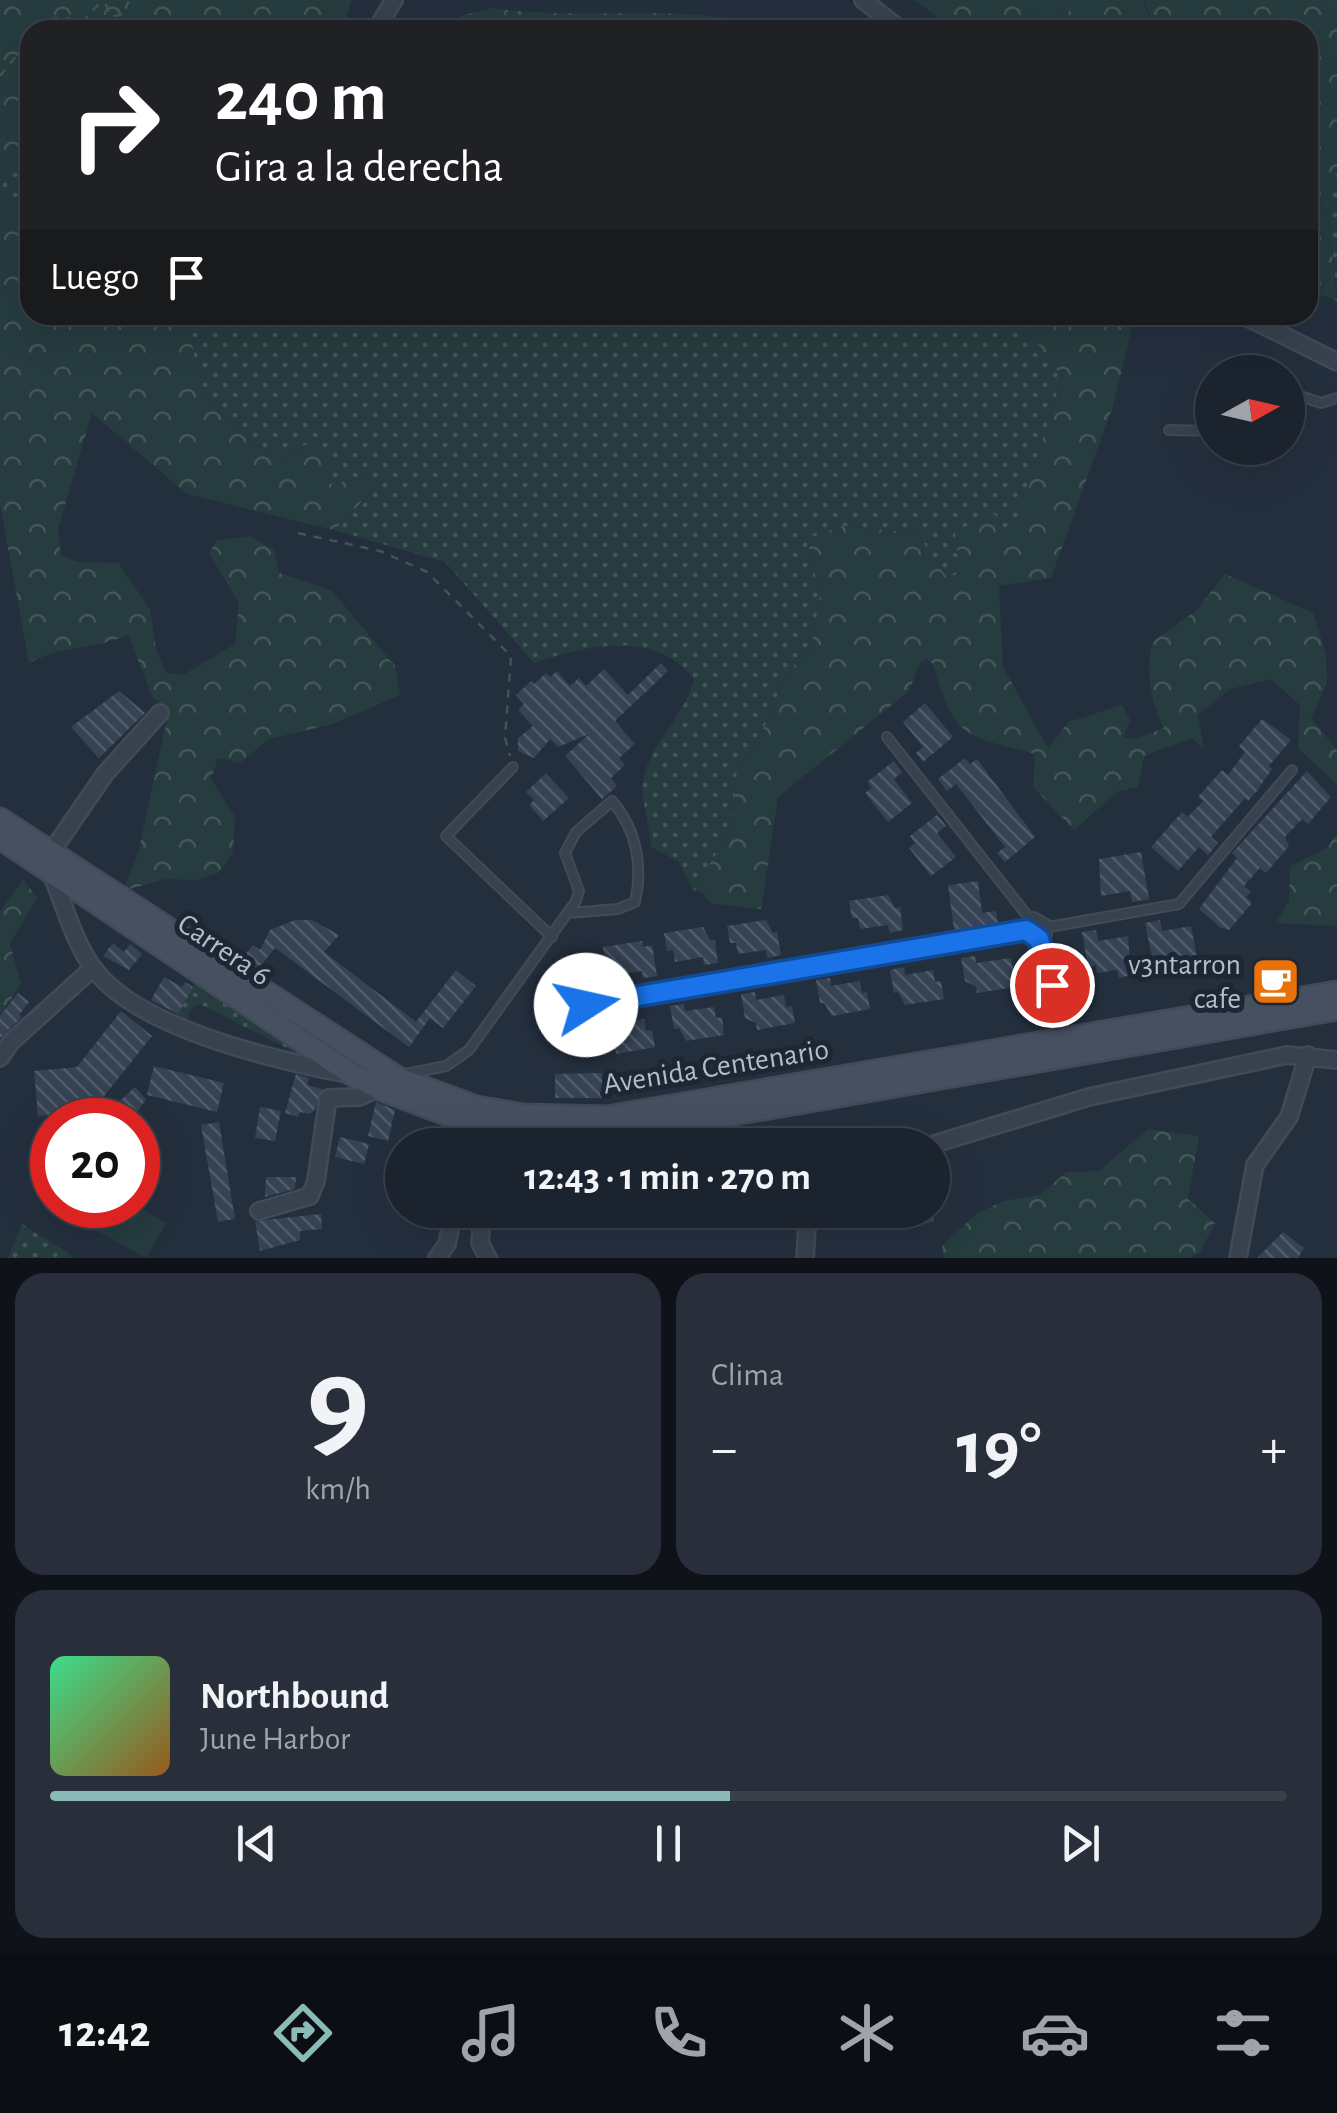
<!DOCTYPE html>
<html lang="es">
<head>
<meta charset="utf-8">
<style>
	:root { --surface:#1b232e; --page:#282f3a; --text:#f1f3f6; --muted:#a0a4aa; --line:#39404a; --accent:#8bbbb9 }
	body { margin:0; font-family:"Alegreya Sans",sans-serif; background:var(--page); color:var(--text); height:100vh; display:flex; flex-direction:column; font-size:38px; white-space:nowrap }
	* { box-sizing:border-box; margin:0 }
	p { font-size:32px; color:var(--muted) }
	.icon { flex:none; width:55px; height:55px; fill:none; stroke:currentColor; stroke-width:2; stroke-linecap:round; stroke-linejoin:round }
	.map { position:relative; height:1258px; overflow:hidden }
	.details { display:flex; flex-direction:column; gap:15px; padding:15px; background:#0f1319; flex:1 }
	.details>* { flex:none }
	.top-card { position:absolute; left:20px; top:20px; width:1298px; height:305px; border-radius:30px; box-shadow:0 10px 40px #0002,0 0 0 2px var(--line); background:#202124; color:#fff; overflow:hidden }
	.needle { width:65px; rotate:82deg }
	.controls { position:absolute; left:1195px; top:355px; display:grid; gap:20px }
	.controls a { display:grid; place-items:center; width:110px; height:110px; border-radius:50%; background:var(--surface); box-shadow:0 10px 40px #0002,0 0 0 2px var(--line); font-size:50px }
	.speed { position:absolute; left:30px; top:1098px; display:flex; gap:20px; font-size:50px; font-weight:700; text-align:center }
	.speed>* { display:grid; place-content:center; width:130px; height:130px; border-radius:50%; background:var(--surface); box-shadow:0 10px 40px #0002,0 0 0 2px var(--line); line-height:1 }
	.speed .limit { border:15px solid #d22; background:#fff; color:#111 }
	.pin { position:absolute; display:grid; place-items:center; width:85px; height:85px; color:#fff; margin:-42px; border:5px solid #fff; border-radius:50%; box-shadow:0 2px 10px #0007 }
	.me { position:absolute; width:110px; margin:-55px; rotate:80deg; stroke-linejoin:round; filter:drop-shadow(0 0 8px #0008) }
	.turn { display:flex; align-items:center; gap:35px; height:210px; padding:0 30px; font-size:45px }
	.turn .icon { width:130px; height:130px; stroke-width:2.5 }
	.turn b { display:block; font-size:70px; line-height:85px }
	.then { display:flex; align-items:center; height:95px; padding:0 30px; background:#0003; gap:20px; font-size:38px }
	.big { font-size:75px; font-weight:700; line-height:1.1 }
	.details .widget { flex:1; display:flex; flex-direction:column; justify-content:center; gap:15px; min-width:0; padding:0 35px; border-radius:30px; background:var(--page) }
	.details .dial { align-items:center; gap:0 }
	.dial b { font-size:130px; line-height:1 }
	.song { display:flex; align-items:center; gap:30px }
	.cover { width:120px; height:120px; border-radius:15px; background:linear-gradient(135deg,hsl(150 70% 55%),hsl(30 70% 35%)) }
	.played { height:10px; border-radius:5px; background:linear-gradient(90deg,var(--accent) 55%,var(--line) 55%) }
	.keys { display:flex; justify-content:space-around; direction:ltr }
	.heat { display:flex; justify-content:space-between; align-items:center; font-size:55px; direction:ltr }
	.details .tiles { flex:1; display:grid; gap:15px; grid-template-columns:1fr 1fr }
	.widget:last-child { grid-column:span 2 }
	.trip { position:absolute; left:385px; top:1128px; width:565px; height:100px; border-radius:50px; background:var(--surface); box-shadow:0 10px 40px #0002,0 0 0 2px var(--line); font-weight:700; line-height:100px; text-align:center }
	.menu { display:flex; height:160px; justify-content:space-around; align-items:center; background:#0b0e12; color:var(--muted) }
	.menu .icon { width:70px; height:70px }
	.menu .selected { color:var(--accent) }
	.menu b { font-size:45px; color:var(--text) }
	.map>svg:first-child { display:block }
	.grass { fill:url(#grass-dots) }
	.forest { fill:url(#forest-crowns) }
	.garden { fill:#263c3f }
	.building { fill:url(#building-back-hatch) }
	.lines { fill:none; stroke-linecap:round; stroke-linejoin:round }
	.lane-casing { stroke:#414a57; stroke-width:12 }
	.street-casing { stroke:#414a57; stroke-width:20 }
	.secondary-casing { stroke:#414a57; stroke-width:25 }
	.path { stroke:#3f5557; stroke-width:2.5; stroke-dasharray:8 8; stroke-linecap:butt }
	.lane { stroke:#38414e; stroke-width:8 }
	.street { stroke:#38414e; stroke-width:15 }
	.secondary { stroke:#465061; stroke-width:20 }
	.route-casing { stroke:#114b97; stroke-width:25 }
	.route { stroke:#1a73e8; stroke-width:18 }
	.labels { text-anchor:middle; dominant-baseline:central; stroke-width:10; stroke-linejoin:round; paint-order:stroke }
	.street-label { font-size:30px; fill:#b4bcc9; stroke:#1d2633 }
	.poi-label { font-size:30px; fill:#b4bcc9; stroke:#1d2633; text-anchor:end }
</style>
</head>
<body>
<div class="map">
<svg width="1337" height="1258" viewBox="0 0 1337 1258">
	<defs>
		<pattern id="grass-dots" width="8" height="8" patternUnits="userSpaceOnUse" patternTransform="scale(2.5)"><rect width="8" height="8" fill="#263c3f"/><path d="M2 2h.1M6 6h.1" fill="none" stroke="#435659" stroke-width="1.8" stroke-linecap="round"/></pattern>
		<pattern id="forest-crowns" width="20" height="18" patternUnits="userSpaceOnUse" patternTransform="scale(2.5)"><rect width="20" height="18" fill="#263c3f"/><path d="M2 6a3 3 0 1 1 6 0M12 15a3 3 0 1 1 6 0" fill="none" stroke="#435659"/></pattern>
		<pattern id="building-back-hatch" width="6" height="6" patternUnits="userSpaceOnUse" patternTransform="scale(2.5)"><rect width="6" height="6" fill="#364354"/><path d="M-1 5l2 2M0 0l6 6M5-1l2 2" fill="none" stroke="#515c6b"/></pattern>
	</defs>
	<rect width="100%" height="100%" fill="#242f3e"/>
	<path class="grass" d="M30,163V193L0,201V169Z
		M1337,173V293L1326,198Z
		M192,315H1017L1062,377L1010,547L947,579L917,533L843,526L807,539L820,596L811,648L781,680L775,708L736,776L733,828L693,890L679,862L651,847C650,825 639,796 644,776C654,739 685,716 694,679C657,629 585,645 534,663L445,562L334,530L375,489L365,478L328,484L305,445L287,458C220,431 188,388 192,315Z
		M195,983L312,1060L296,1059L290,1050L200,1004L191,1008L186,1024L174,1020Z
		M22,1224L67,1252L72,1258H8Z"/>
	<path class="forest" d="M0,0H351L343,30H30V163L0,169Z
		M915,0H1143L1153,30H954Z
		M1144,0H1337V173L1326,199L1337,301L1319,294L1308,274V30H1155Z
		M493,8C582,22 695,0 778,30H450L460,16Z
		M30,193V315H192C188,388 220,431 287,458L305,445L320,443L332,460L329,484L366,478L375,488L334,530L187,494L92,413L58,529L61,556L78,562L118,563L150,609L156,649L166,673L183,675L235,644L239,603L209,553L217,540L251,536L274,550L279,573L331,590L395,666L400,695L333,724L269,739L240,763L218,758L211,779L235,817L233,853L218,873L196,880L165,879L123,891L139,850L169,709L153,698L128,635C96,649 62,645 29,663L0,504V201Z
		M1017,315H1127L1132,327L1113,406L1051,578L999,586L1003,667L1048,749L1069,721C1089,718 1104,709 1122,705L1130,720L1123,737L1136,739L1164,728C1150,700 1145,672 1153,641L1196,611L1225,574L1313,613L1326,654L1327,683L1311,718L1337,750V784L1298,748L1300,705L1271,679L1230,689L1198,715L1204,749L1192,738L1144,756L1138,787L1117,792L1074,830L1033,787L1035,754C964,735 954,739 933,664L927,659L920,663L909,691L778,797L761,909L712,904L702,892L693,890L733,828L736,776L775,708L781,680L811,648L820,596L807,539L843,526L917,533L947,578L960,574L955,531L995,514L1010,545L1062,377Z
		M1337,833V926L1276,923L1289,901L1290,866L1327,848Z
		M23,879L37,898L10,944L21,984L0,1016V912Z
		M1148,1129L1199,1136L1188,1199L1215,1223L1200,1252L1189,1258H944L942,1246L976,1214L1003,1201L1039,1195L1067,1172L1099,1171Z"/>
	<path class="garden" d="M1026,0H1073L1077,7L1040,27Z
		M99,1205H134L166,1223L146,1258L88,1226Z"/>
	<path class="building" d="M661,663L668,671L615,721L635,744L619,758L625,765L611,778L617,786L602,799L565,756L589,734L558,747L550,739L534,758L518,751V738L533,726L518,710L524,704L516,695L531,681L534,684L546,673L550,677L557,671L570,686L579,678L586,686L604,669L628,695Z
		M119,691L145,713L99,758L71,727Z
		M925,703L953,737L923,762L916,753L923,747L903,722Z
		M1262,719L1291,740L1269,766L1272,769L1257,791L1248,801L1245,798L1211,837L1218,843L1208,855L1199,847L1178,871L1151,847L1182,812L1188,817L1203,801L1198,797L1222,770L1228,775L1245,752L1239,746Z
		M965,758L970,764L977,759L1035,837L1005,862L997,853L1005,847L956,784L947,791L938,779Z
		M894,761L902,772L894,779L912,803L888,822L865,793L872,788L867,782Z
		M1307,771L1331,797L1308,824L1302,819L1285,837L1289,846L1266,873L1260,868L1244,886L1251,892L1246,897L1252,903L1229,930L1221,928L1199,909L1237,858L1232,853Z
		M546,773L569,798L543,821L529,805L534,800L526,792Z
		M937,815L946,826L937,833L956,857L931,876L909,848L915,843L910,836Z
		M1141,852L1149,899L1132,902L1130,891L1101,896L1099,859Z
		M978,881L982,913L996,911L998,924L954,930L948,885Z
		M888,895L895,908L900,907L903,930L890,933L888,925L860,929L858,918H852L849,901Z
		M295,920H312L339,935L324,952L416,1022L456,970L476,986L443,1028L430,1018L409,1047L275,948L257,970L241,960L253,945L260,950L270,930Z
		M766,920L773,933L777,932L781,955L767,958L766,950L738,954L736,943H730L727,926Z
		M1160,920L1162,931L1191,926L1197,957L1161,963L1160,955L1152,957L1145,923Z
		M703,927L710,940H715L718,963L704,965L703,957L675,962L673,950L667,951L664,933Z
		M1096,930L1098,941L1128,936L1131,975L1119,978L1117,970L1097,973L1096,965L1088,967L1082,932Z
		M642,941L643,947L652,945L657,976L643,978L642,971L614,975L612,964L606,965L603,947Z
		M113,943L124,952L130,944L142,954L129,970L103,956Z
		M975,956L976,963L1011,958L1016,987L977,993L976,987L965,981L961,958Z
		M904,967L905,975L933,970L935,982L941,981L944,999L905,1005L898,992L894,993L890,970Z
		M164,977L182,987L185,982L193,987L178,1014L151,1000Z
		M830,978L831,986L860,981L862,993L867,992L870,1009L832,1016L824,1003H820L816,980Z
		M755,992L756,1000L784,995L786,1007L792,1006L795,1023L757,1030L756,1023L745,1018L741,994Z
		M18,993L29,1002L19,1015L22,1017L0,1038V1016Z
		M684,1004L685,1011L714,1007L716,1018L722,1017L724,1035L686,1041L679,1028L674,1029L670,1006Z
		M121,1011L152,1036L85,1120H70L63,1114L38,1116L34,1071L77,1067Z
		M614,1016L615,1024L644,1019L646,1031L652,1030L655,1047L616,1054L615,1047L604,1042L600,1018Z
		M154,1066L224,1083L217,1112L147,1095Z
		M602,1073V1098H555V1074Z
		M296,1074L309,1078L307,1085L322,1089L315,1109L310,1114L300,1112L298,1117L285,1113Z
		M135,1087L146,1099L132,1120H115L121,1100Z
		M376,1102L395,1110L388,1141L368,1136Z
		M260,1107L281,1111L275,1141L255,1138Z
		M219,1122L235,1219L218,1222L201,1125Z
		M340,1137L369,1144L364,1164L335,1157Z
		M266,1177H296L295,1189L265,1197Z
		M837,1210H873L875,1227L856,1229L855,1221L839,1224Z
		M904,1210H932L934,1222L907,1226Z
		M321,1214L322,1229L300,1231V1240L260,1251L255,1221Z
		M1283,1232L1304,1248L1298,1258H1257Z"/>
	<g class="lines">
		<defs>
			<path id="lane" d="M1288,392L1321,403L1337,398
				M1169,430L1212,431
				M887,737L1030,919
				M513,767L446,836L552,937
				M1049,927L1179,904L1292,770
				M1039,939L1052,985
				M1054,997L1059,1038
				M586,1005L1026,930L1039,939L1047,934L1048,925L1034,917L1026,930
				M406,1074L446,1066L469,1050L576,901L579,891L565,853L576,832L612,801C637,830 643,866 635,902L618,909L568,913"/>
			<path id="street" d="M863,0L901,30
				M377,28L394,0
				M1242,315L1337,362
				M52,851L105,774L160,713
				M50,870C63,901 74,943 94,969C139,1029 275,1060 347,1074
				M0,1058L11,1042L93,968
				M454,1145V1117
				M931,1145L1089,1097L1287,1055L1337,1060
				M483,1210L480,1243L488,1258
				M259,1211L310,1196L316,1181L328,1098L359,1097L386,1085
				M437,1258L447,1244L454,1210
				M805,1258L808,1210
				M1238,1258L1255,1165L1289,1117L1308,1055"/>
			<path id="secondary" d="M0,819L398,1078L476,1107L524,1115L607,1117L1337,992
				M0,838L351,1074L380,1089L454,1117L522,1131L608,1133L660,1127L1337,1009"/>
		</defs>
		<use href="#lane" class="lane-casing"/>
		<use href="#street" class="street-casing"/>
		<use href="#secondary" class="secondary-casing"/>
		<path class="path" d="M0,76L21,50L22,36C43,18 55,15 83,21L99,4L105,3L111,16L123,15L129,0
			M298,533L380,551L427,572L511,656L505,738L510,756"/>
		<use href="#lane" class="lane"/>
		<use href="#street" class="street"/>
		<use href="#secondary" class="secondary"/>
	</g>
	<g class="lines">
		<defs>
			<path id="route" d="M586,1005L1026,930L1039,939L1052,985"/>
		</defs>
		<use href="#route" class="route-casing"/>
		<use href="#route" class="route"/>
	</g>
	<defs>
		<symbol id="cafe-square" viewBox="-11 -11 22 22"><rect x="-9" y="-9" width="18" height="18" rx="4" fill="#e8710a" stroke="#1d2633"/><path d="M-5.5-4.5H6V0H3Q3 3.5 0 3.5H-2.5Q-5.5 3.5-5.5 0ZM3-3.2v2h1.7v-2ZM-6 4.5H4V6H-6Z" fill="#fff"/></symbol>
	</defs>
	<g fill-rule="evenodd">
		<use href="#cafe-square" x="1248" y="954" width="55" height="55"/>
	</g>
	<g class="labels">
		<g class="street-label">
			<text transform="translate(224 950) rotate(34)">Carrera 6</text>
			<text transform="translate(716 1067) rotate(-9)">Avenida Centenario</text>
		</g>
		<g class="poi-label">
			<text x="1241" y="965">v3ntarron<tspan x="1241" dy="34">cafe</tspan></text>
		</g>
	</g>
</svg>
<div class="controls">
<a><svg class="needle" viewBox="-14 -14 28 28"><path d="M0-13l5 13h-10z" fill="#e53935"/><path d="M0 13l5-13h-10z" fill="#a0a4aa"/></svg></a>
</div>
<div class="speed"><div class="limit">20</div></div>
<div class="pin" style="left:1052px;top:985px;background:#d93025"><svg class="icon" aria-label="arrive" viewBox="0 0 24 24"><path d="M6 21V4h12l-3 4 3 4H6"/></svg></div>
<svg class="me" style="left:586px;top:1005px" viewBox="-20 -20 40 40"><circle r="19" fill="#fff"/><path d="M0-13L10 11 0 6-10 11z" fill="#1a73e8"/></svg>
<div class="trip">12:43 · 1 min · 270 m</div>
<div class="top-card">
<div class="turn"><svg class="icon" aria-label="right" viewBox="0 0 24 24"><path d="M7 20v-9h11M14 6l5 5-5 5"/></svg><div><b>240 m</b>Gira a la derecha</div></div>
<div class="then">Luego<svg class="icon" aria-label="arrive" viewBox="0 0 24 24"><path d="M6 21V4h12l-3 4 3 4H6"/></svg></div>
</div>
</div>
<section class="details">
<div class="tiles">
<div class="widget dial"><b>9</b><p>km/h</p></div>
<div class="widget"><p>Clima</p>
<div class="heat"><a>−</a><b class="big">19°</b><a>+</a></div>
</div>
<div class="widget">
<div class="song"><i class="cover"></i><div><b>Northbound</b><p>June Harbor</p></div></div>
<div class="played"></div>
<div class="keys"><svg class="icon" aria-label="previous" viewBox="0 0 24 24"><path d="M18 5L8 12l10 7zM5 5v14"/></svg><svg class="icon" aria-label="pause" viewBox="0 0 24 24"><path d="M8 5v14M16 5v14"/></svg><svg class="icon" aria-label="next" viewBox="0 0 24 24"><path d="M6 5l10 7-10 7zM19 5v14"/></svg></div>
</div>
</div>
</section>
<nav class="menu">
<b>12:42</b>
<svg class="icon selected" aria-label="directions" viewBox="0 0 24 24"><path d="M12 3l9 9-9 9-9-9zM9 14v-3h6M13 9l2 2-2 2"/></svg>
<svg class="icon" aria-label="music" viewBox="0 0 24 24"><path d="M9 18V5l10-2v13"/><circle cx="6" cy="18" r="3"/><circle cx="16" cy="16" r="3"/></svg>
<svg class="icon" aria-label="phone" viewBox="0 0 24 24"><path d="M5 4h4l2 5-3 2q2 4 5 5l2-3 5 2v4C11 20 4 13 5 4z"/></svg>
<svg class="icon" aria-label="climate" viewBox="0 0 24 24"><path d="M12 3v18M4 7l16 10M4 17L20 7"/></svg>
<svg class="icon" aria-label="car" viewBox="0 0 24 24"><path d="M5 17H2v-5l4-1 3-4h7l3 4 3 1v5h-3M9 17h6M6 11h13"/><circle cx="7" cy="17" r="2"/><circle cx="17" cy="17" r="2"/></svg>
<svg class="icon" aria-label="filters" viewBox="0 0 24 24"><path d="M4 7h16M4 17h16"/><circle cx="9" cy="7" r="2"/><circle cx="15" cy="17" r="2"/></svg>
</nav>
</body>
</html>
